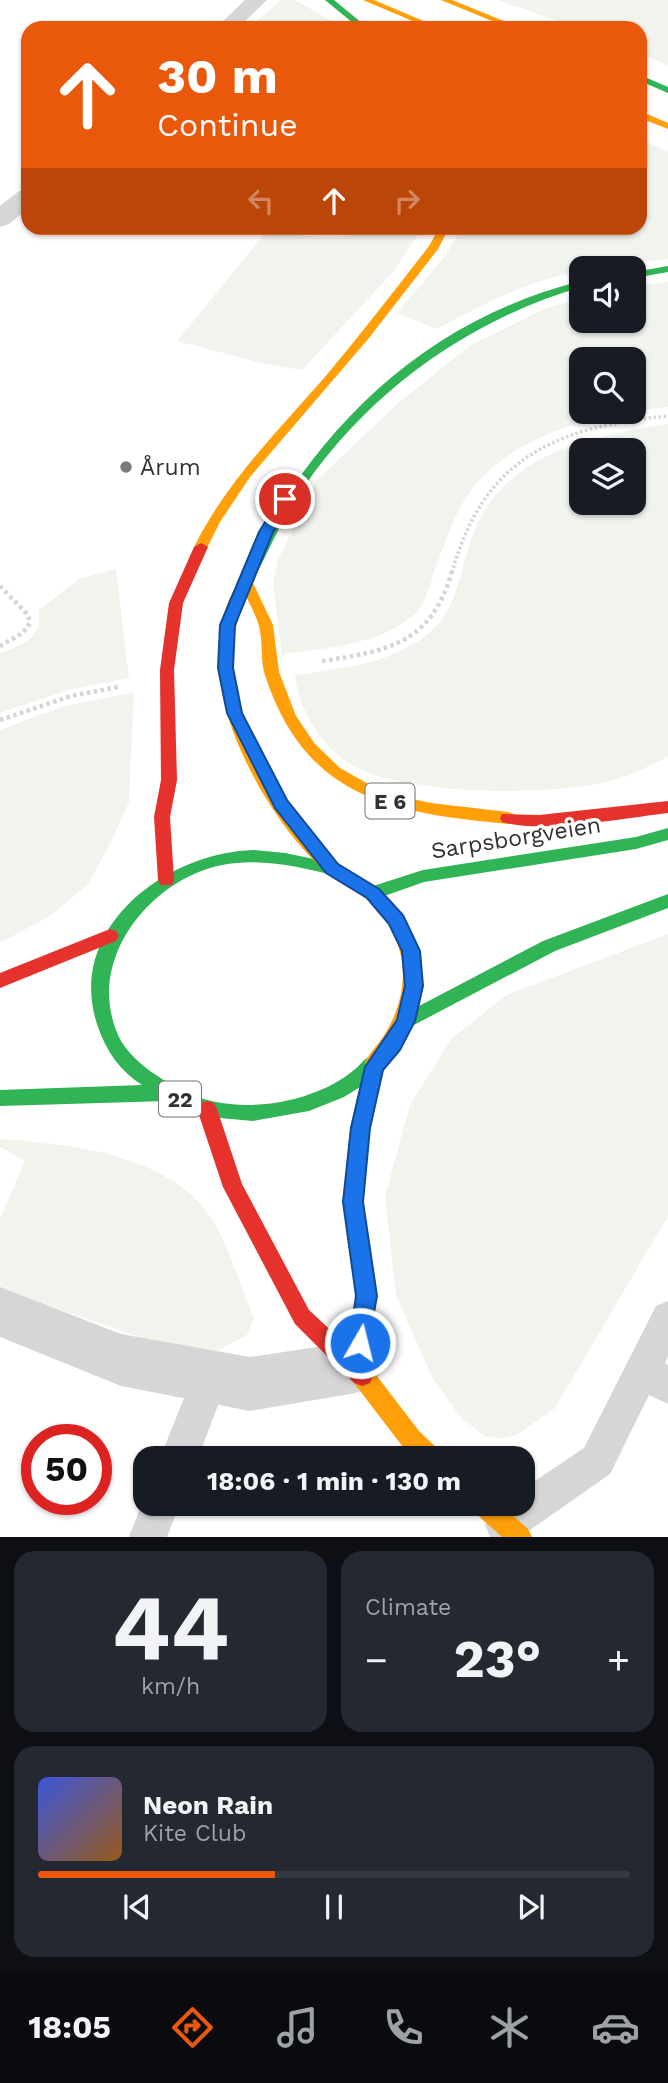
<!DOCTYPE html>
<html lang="en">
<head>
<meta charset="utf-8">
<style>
	:root { --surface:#171b24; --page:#242831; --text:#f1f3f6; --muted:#9ea1a6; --line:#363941; --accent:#ea580c }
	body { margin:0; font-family:"Work Sans",sans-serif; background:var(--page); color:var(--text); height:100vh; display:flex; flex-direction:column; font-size:26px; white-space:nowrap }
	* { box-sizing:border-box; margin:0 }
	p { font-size:23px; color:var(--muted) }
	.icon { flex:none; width:38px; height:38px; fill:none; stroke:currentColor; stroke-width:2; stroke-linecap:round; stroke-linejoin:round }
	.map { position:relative; height:1537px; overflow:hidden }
	.panel { display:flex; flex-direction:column; gap:14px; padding:14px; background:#0d0f14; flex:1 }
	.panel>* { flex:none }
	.hud { position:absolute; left:21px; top:21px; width:626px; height:214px; border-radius:21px; box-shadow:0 2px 5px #0004; background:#ea580c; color:#fff; overflow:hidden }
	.fabs { position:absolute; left:569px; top:256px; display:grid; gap:14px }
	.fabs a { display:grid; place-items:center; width:77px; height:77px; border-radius:14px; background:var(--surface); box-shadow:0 2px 5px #0004; font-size:35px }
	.speed { position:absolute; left:21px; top:1424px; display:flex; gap:14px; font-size:35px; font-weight:700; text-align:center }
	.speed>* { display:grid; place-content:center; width:91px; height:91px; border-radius:50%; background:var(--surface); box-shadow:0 2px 5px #0004; line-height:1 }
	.speed .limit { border:10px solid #d22; background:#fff; color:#111 }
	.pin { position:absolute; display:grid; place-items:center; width:60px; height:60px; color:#fff; margin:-30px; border:4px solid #fff; border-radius:50%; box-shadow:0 2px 7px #0007 }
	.me { position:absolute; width:77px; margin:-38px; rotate:8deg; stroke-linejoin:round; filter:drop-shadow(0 0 5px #0008) }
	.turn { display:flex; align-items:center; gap:24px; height:147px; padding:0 21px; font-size:32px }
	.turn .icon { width:91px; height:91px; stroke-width:2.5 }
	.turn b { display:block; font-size:49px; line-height:60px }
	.lanes { display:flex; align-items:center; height:66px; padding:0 21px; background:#0003; justify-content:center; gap:35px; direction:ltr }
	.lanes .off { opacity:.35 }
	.big { font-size:52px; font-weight:700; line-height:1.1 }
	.panel .card { flex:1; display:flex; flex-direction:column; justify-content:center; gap:10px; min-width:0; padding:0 24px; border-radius:21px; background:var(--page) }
	.panel .dial { align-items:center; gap:0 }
	.dial b { font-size:91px; line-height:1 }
	.song { display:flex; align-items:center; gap:21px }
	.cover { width:84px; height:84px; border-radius:10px; background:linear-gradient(135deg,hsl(230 70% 55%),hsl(30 70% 35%)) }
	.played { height:7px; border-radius:4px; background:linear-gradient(90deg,var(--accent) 40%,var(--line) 40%) }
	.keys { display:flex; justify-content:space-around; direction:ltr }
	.heat { display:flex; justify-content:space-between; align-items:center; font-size:38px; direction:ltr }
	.panel .tiles { flex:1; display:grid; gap:14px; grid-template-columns:1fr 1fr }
	.card:last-child { grid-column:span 2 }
	.trip { position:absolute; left:133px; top:1446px; width:402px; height:70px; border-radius:21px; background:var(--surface); box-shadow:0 2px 5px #0004; font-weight:700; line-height:70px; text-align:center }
	.tab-bar { display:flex; height:112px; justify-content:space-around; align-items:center; background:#090b0e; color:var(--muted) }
	.tab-bar .icon { width:49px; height:49px }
	.tab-bar .current { color:var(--accent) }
	.tab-bar b { font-size:32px; color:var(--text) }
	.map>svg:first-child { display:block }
	.green { fill:#f0f4ed; fill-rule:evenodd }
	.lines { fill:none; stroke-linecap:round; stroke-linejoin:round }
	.path-far1 { stroke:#d5d5d5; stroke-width:3.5; stroke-dasharray:2.5 2.5; stroke-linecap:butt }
	.path { stroke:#d5d5d5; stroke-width:4.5; stroke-dasharray:3.5 3.5; stroke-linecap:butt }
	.lane { fill:#d6d6d6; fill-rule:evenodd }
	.street { fill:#d6d6d6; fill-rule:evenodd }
	.fast { fill:#30b455; fill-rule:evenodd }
	.slow { fill:#ff9f0a; fill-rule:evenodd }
	.jam { fill:#e5322d; fill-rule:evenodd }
	.route { fill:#1a73e8; stroke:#114b97; stroke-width:2 }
	.poi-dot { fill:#7a7a7a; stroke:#fff; stroke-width:2.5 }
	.labels { text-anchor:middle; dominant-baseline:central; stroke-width:7; stroke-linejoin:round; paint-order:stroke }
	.shield { fill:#fff; stroke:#707070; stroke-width:2 }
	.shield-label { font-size:21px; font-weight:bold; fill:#323232 }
	.poi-label { font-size:23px; fill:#323232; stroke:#fff; text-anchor:start }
	.street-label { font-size:23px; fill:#323232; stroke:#fff }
</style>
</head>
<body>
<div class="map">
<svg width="668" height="1537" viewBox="0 0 668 1537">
	<rect width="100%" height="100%" fill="#fff"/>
	<path class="green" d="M281,0H295L344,28H249Z
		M498,0H668V65L641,54L640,28H577Z
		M641,139L668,152V259L581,268V271C526,281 486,303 437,329L397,313L446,255L461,228H640Z
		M368,228H422L394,271L302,370L266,364L177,341L267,231C293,234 347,244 368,228Z
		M668,282V407L634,411V359H581V411H630C568,423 496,445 462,504C454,517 449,533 443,548C436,563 428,601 417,612C382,645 327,648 282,654L273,584L277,562L317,480L396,405L469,346L546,308L581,298V320H634V287Z
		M668,424V757C651,764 633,775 614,780C555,797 406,796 352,765C321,747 299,710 295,675C341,669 394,663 430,632C460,606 460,566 474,532C506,452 593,435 668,424ZM581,450H634V502H581Z
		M116,569L129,678L68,690L0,713V653C22,646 43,637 39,610L79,579Z
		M134,692L129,802L111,842L88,884L53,914L0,943V730L61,707Z
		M668,934V1216L555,1408L517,1435L500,1439L485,1436L461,1418L432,1377L396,1295L385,1196L410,1105L452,1038L507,995Z
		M0,1139C71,1144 176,1155 215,1224C231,1253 241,1287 254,1318L247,1335L217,1351L171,1348L0,1289V1219L25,1161L0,1147Z"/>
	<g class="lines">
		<path class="path-far1" d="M452,573C483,458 556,427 668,416"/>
		<path class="path" d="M0,586L28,615L30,623L23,633L0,646
			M322,661C389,651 432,643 452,571
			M0,720L71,696L118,687"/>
		<path class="lane" d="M668,1301V1356L665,1363L668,1365V1404L649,1395L610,1474L520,1537H490L485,1525C493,1505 503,1503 523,1503V1489L584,1448L656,1306Z
			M211,1358L224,1363L229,1376L198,1458H160L198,1363Z
			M145,1495V1503H180L167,1537H129Z"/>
		<path class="street" d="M245,0H267L238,28H216Z
			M28,189V209L9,224L0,227V206L19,191Z
			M0,1287L121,1334L250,1357L356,1341L375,1349L382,1367L375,1385L356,1393L250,1411L121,1386L0,1337Z"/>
		<path class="fast" d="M325,0H334L368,28H359Z
			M640,75L668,87V93L640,81Z
			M668,266V272L634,278V272Z
			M581,281V287C463,322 360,398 294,502C276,531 264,562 247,591H237L235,588C306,438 416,323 581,281Z
			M668,828V840L636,849L424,882L373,900L367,898L365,893L367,888L423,870L636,837Z
			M253,850L285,853L338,864L340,869L338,874L332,875C296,866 259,858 222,865C148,880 84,963 119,1037C131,1061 159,1078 183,1091C222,1111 278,1108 318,1091C331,1086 343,1079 354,1070C360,1066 364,1058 371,1056C375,1055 376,1056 381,1057L383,1067L370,1128L363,1202L376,1295L367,1367L364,1375L356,1378L348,1375L345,1367L356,1295L343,1202L350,1128L360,1087L344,1097L309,1111L253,1121L209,1117L167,1101L0,1106V1090L142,1085C121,1072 106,1051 98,1027C64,930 164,853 253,850Z
			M668,894V908L555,951L412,1026L406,1029L400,1026L397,1021L400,1016L543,941Z"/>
		<path class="slow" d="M363,0H374L440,28H429Z
			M441,0H452L521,28H509Z
			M640,111L668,123V129L640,118Z
			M439,228H449L438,249L369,338L250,477L220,522L206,550H196L194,547C227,481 277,432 325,377C361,334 395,290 429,246Z
			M245,577L252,581L273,625L279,672L296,716L315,744L340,768L370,785L399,796L431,803L508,812L514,814L516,818L514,822L508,824C394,813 307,800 266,678C260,663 263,647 260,631C258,619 251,607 246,596C238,618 231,640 232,664C236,734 286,815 337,862C347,872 361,877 373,885C391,897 407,919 414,939C419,952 422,967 421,981C419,1002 393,1078 367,1069L365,1063C369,1053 377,1046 383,1037C398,1014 407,984 401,956C396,930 380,907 357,892C347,885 335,880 326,872C271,824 207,712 220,638C222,623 227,593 240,584L238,581Z
			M362,1364L370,1367L419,1431L439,1450L442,1458H414L403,1447L354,1383L351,1375L354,1367Z
			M470,1503H499L528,1529L532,1537H502L473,1511Z"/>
		<path class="jam" d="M201,543L208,547L183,603L174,670L177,780L170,817L174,880L172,885H160L158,880L154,817L161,780L160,670L169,603L194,547Z
			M668,801V813C625,818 542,834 502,822L500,818L502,814L539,815Z
			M110,929L116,931L119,936L116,941L0,988V973Z
			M207,1101L214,1103L217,1109L242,1184L309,1310L370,1367L373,1375L370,1383L362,1386L354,1383L295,1324L223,1187L197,1109L200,1103Z"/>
	</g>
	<path class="route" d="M281,496L292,499L273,532L235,625L233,668L242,713L287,800L338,864L379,889L403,915L420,951L423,986L415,1021L400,1050L383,1070L370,1128L363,1202L377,1296L367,1351L360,1354L352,1351L349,1343L356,1296L343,1202L351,1128L365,1067L397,1020L405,986L402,951L389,924L367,898L326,873L275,808L227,713L218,668L220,625L259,532Z"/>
	<circle class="poi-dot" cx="126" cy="467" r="7"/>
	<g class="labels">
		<g class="shield">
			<rect x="365.5" y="783.5" width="49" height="35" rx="5"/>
			<rect x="159" y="1081.5" width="42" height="35" rx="5"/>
		</g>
		<g class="shield-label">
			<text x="390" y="801">E 6</text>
			<text x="180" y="1099">22</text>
		</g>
		<g class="poi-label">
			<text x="140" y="467">Årum</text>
		</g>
		<g class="street-label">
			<text transform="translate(516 838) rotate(-9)">Sarpsborgveien</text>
		</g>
	</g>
</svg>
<div class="fabs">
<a><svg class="icon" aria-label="sound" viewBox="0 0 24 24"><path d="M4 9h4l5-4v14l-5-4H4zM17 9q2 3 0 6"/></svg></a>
<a><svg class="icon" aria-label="search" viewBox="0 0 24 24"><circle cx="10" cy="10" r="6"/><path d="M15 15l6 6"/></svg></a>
<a><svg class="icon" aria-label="layers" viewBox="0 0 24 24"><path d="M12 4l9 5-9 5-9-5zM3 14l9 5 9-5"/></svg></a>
</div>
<div class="speed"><div class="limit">50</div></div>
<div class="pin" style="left:285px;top:499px;background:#d93025"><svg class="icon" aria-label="arrive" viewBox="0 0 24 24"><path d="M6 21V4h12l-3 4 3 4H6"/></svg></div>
<svg class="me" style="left:360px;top:1343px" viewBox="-20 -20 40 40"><circle r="17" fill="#1a73e8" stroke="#fff" stroke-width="3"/><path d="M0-11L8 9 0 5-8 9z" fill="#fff"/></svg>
<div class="trip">18:06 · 1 min · 130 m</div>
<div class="hud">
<div class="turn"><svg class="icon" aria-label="ahead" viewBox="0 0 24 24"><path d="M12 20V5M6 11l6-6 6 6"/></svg><div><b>30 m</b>Continue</div></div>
<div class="lanes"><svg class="icon off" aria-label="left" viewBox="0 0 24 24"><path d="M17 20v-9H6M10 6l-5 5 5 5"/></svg><svg class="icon" aria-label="ahead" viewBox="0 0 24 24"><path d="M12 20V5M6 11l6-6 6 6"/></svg><svg class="icon off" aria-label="right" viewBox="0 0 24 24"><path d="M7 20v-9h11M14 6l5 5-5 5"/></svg></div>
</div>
</div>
<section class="panel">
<div class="tiles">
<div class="card dial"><b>44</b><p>km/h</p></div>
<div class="card"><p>Climate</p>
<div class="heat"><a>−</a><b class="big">23°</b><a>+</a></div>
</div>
<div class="card">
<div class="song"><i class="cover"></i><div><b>Neon Rain</b><p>Kite Club</p></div></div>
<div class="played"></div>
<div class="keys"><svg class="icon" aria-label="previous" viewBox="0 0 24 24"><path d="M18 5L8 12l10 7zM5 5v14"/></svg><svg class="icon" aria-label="pause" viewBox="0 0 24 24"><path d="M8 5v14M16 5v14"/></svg><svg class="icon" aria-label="next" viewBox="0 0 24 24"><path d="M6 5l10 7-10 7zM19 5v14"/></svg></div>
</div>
</div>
</section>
<nav class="tab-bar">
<b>18:05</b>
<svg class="icon current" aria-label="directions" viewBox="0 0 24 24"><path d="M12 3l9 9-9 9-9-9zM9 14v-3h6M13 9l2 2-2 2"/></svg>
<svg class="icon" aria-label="music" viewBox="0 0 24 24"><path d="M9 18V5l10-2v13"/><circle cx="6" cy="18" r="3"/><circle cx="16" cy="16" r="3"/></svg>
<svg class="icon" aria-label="phone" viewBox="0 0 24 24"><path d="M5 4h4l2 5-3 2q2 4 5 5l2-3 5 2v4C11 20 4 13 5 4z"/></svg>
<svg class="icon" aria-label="climate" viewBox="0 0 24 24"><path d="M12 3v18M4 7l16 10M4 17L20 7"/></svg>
<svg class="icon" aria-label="car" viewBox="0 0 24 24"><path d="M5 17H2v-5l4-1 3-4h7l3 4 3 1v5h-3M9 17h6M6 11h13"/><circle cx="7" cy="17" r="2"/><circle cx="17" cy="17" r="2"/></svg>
</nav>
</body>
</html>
